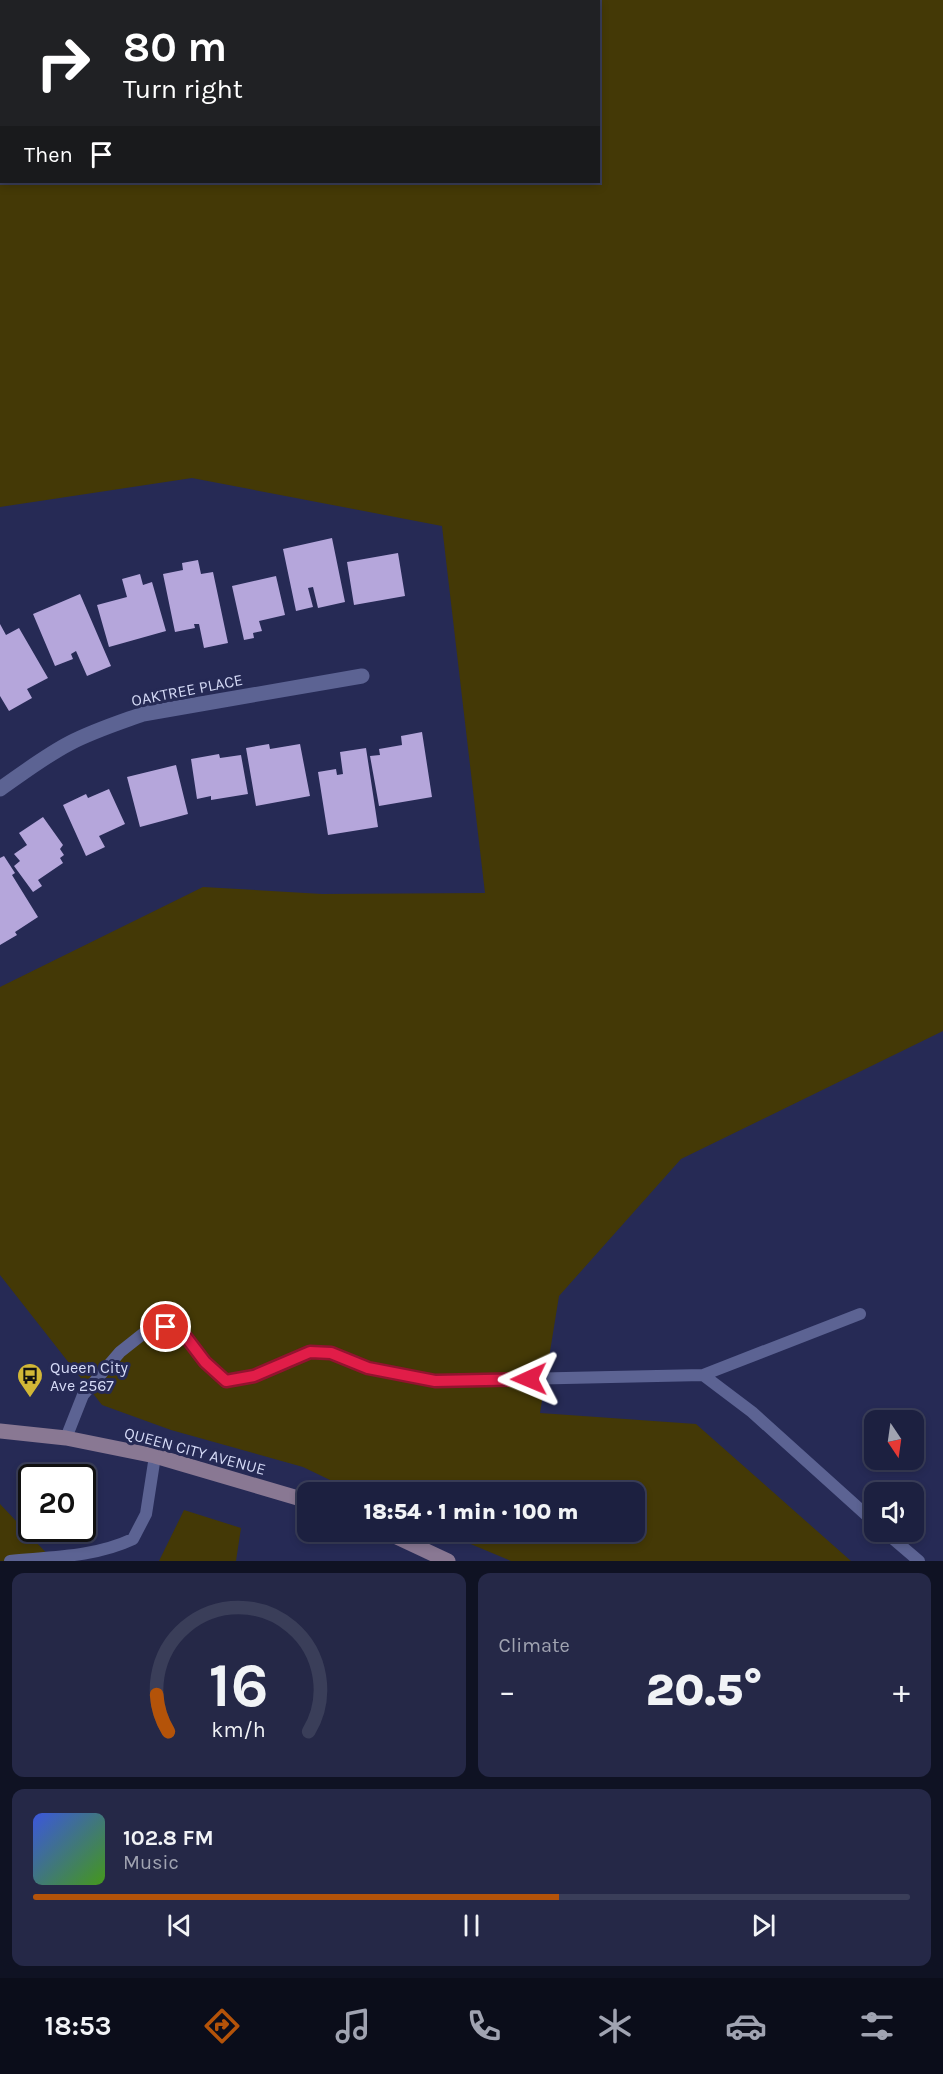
<!DOCTYPE html>
<html lang="en">
<head>
<meta charset="utf-8">
<style>
	:root { --surface:#1c2040; --page:#252847; --text:#f1f3f6; --muted:#a0a3b1; --line:#3a3e59; --accent:#b45309 }
	body { margin:0; font-family:Karla,sans-serif; background:var(--page); color:var(--text); height:100vh; display:flex; flex-direction:column; font-size:22px; white-space:nowrap }
	* { box-sizing:border-box; margin:0 }
	p { font-size:20px; color:var(--muted) }
	.icon { flex:none; width:33px; height:33px; fill:none; stroke:currentColor; stroke-width:2; stroke-linecap:round; stroke-linejoin:round }
	.map { position:relative; height:1561px; overflow:hidden }
	.side { display:flex; flex-direction:column; gap:12px; padding:12px; background:#0f1223; flex:1 }
	.side>* { flex:none }
	.hud { position:absolute; left:0px; top:0px; width:600px; height:183px; box-shadow:0 3px 9px #0003,0 0 0 2px var(--line); background:#202124; color:#fff; overflow:hidden }
	.needle { width:39px; rotate:167deg }
	.fabs { position:absolute; left:864px; top:1410px; display:grid; gap:12px }
	.fabs a { display:grid; place-items:center; width:60px; height:60px; border-radius:12px; background:var(--surface); box-shadow:0 3px 9px #0003,0 0 0 2px var(--line); font-size:30px }
	.speed { position:absolute; left:18px; top:1464px; display:flex; gap:12px; font-size:30px; font-weight:700; text-align:center }
	.speed>* { display:grid; place-content:center; width:78px; height:78px; border-radius:50%; background:var(--surface); box-shadow:0 3px 9px #0003,0 0 0 2px var(--line); line-height:1 }
	.speed .limit { border:3px solid #111; border-radius:9px; background:#fff; color:#111 }
	.pin { position:absolute; display:grid; place-items:center; width:51px; height:51px; color:#fff; margin:-26px; border:3px solid #fff; border-radius:50%; box-shadow:0 2px 6px #0007 }
	.me { position:absolute; width:66px; margin:-33px; rotate:269deg; stroke-linejoin:round; filter:drop-shadow(0 0 4px #0008) }
	.turn { display:flex; align-items:center; gap:21px; height:126px; padding:0 24px; font-size:27px }
	.turn .icon { width:78px; height:78px; stroke-width:2.5 }
	.turn b { display:block; font-size:42px; line-height:51px }
	.then { display:flex; align-items:center; height:57px; padding:0 24px; background:#0003; gap:12px; font-size:22px }
	.big { font-size:45px; font-weight:800; line-height:1.1 }
	.side .card { flex:1; display:flex; flex-direction:column; justify-content:center; gap:9px; min-width:0; padding:0 21px; border-radius:12px; background:var(--page) }
	.side .dial { align-items:center; gap:0 }
	.dial svg { height:156px; overflow:visible; fill:none; stroke:var(--line); stroke-width:7; stroke-linecap:round; text-anchor:middle }
	.dial text { fill:var(--text); stroke:none }
	.song { display:flex; align-items:center; gap:18px }
	.cover { width:72px; height:72px; border-radius:9px; background:linear-gradient(135deg,hsl(230 70% 55%),hsl(100 70% 35%)) }
	.played { height:6px; border-radius:3px; background:linear-gradient(90deg,var(--accent) 60%,var(--line) 60%) }
	.keys { display:flex; justify-content:space-around; direction:ltr }
	.heat { display:flex; justify-content:space-between; align-items:center; font-size:33px; direction:ltr }
	.side .tiles { flex:1; display:grid; gap:12px; grid-template-columns:1fr 1fr }
	.card:last-child { grid-column:span 2 }
	.trip { position:absolute; left:297px; top:1482px; width:348px; height:60px; border-radius:12px; background:var(--surface); box-shadow:0 3px 9px #0003,0 0 0 2px var(--line); font-weight:800; line-height:60px; text-align:center }
	.menu { display:flex; height:96px; justify-content:space-around; align-items:center; background:#0b0d1a; color:var(--muted) }
	.menu .icon { width:42px; height:42px }
	.menu .current { color:var(--accent) }
	.menu b { font-size:27px; color:var(--text) }
	.map>svg:first-child { display:block }
	.green { fill:#443906; fill-rule:evenodd }
	.building { fill:#b5a6db }
	.lines { fill:none; stroke-linecap:round; stroke-linejoin:round }
	.lane { stroke:#5c6393; stroke-width:12 }
	.street { stroke:#5c6393; stroke-width:15 }
	.secondary { stroke:#897893; stroke-width:15 }
	.route-casing { stroke:#92132f; stroke-width:15 }
	.route { stroke:#e11d48; stroke-width:10 }
	.labels { text-anchor:middle; dominant-baseline:central; stroke-width:6; stroke-linejoin:round; paint-order:stroke }
	.street-label { font-size:16px; fill:#d5daf6; stroke:#262a55 }
	.poi-label { font-size:16px; fill:#d5daf6; stroke:#262a55; text-anchor:start }
</style>
</head>
<body>
<div class="map">
<svg width="943" height="1561" viewBox="0 0 943 1561">
	<rect width="100%" height="100%" fill="#262a55"/>
	<path class="green" d="M0,0H943V1031L681,1159L559,1296L540,1413L696,1424L851,1561H511L442,1532H634V1492H355L303,1467L171,1430L102,1405L0,1275V987L203,887L322,894L485,893L442,526L192,478L0,507ZM2,2H598V182H2Z
		M0,1504L54,1561H0Z
		M184,1510L241,1528L236,1561H159Z"/>
	<path class="building" d="M332,538L345,602L318,608L313,587L308,588L313,607L296,611L283,549Z
		M398,553L405,596L354,605L347,562Z
		M198,560L201,574L213,572L228,643L204,648L199,624H194L195,628L175,632L163,574L183,570L182,563Z
		M140,574L143,585L152,582L166,631L109,647L97,605L127,597L122,579Z
		M276,576L285,615L259,621L262,631L253,633L254,638L244,640L232,586Z
		M80,594L111,666L87,676L76,651L71,654L73,659L55,666L33,614Z
		M0,624L6,635L19,628L48,678L27,689L32,698L9,711L0,696Z
		M422,732L432,797L379,806L370,756L380,755L379,749L402,745L401,736Z
		M269,744L270,749L300,744L310,796L256,806L246,748Z
		M366,748L378,827L328,835L318,772L336,769L337,775L343,774L340,752Z
		M219,754L220,758L241,755L248,794L211,800V796L197,799L191,759Z
		M176,765L188,814L140,827L127,777Z
		M109,789L125,824L99,836L105,847L86,856L63,805L86,794L88,798Z
		M43,817L63,845L60,849L64,855L60,858L63,863L38,880L42,886L33,892L14,866L20,861L14,854L27,845L19,833Z
		M4,856L15,873L12,875L38,917L15,932L17,935L0,945V858Z"/>
	<g class="lines">
		<path class="lane" d="M703,1375L752,1412L874,1522
			M66,1438L83,1395L120,1352L144,1333L166,1327L186,1337L205,1362L226,1381L254,1376L310,1352L331,1353L368,1368L435,1381L703,1375L860,1314
			M885,1532L919,1561
			M10,1561C51,1557 95,1557 133,1539L146,1514L155,1456"/>
		<path class="street" d="M0,789C23,773 45,756 70,743C93,731 118,723 143,714L362,676"/>
		<path class="secondary" d="M0,1431L66,1438L155,1456L308,1501
			M386,1532L448,1561"/>
	</g>
	<g class="lines">
		<defs>
			<path id="route" d="M166,1327L186,1337L205,1362L226,1381L254,1376L310,1352L331,1353L368,1368L435,1381L529,1379"/>
		</defs>
		<use href="#route" class="route-casing"/>
		<use href="#route" class="route"/>
	</g>
	<defs>
		<symbol id="bus-pin" viewBox="-11 -11 22 30"><path d="M0 17L-7.5 6A9.5 9.5 0 1 1 7.5 6Z" fill="#d2b736" stroke="#262a55"/><path d="M-5-6H5V4H4V6H2V4H-2V6H-4V4H-5ZM-3.5-4V0h7V-4ZM-3.5 1.2v1.5H-2V1.2ZM2 1.2v1.5H3.5V1.2Z" fill="#111"/></symbol>
	</defs>
	<g fill-rule="evenodd">
		<use href="#bus-pin" x="15" y="1361" width="30" height="40"/>
	</g>
	<g class="labels">
		<g class="street-label">
			<text transform="translate(187 690) rotate(-11)">OAKTREE PLACE</text>
			<text transform="translate(195 1451) rotate(15)">QUEEN CITY AVENUE</text>
		</g>
		<g class="poi-label">
			<text x="50" y="1367">Queen City<tspan x="50" dy="18">Ave 2567</tspan></text>
		</g>
	</g>
</svg>
<div class="fabs">
<a><svg class="needle" viewBox="-14 -14 28 28"><path d="M0-13l5 13h-10z" fill="#e53935"/><path d="M0 13l5-13h-10z" fill="#a0a3b1"/></svg></a>
<a><svg class="icon" aria-label="sound" viewBox="0 0 24 24"><path d="M4 9h4l5-4v14l-5-4H4zM17 9q2 3 0 6"/></svg></a>
</div>
<div class="speed"><div class="limit">20</div></div>
<div class="pin" style="left:166px;top:1327px;background:#d93025"><svg class="icon" aria-label="arrive" viewBox="0 0 24 24"><path d="M6 21V4h12l-3 4 3 4H6"/></svg></div>
<svg class="me" style="left:529px;top:1379px" viewBox="-20 -20 40 40"><path d="M0-17L14 15 0 8-14 15z" fill="#e11d48" stroke="#fff" stroke-width="4"/></svg>
<div class="trip">18:54 · 1 min · 100 m</div>
<div class="hud">
<div class="turn"><svg class="icon" aria-label="right" viewBox="0 0 24 24"><path d="M7 20v-9h11M14 6l5 5-5 5"/></svg><div><b>80 m</b>Turn right</div></div>
<div class="then">Then<svg class="icon" aria-label="arrive" viewBox="0 0 24 24"><path d="M6 21V4h12l-3 4 3 4H6"/></svg></div>
</div>
</div>
<section class="side">
<div class="tiles">
<div class="card dial"><svg viewBox="0 0 100 80">
<path d="M14 69A42 42 0 1 1 86 69"/>
<path d="M14 69A42 42 0 0 1 8 50" stroke="#b45309"/>
<text x="50" y="56" font-size="32" font-weight="700">16</text>
<text x="50" y="72" font-size="11">km/h</text>
</svg></div>
<div class="card"><p>Climate</p>
<div class="heat"><a>−</a><b class="big">20.5°</b><a>+</a></div>
</div>
<div class="card">
<div class="song"><i class="cover"></i><div><b>102.8 FM</b><p>Music</p></div></div>
<div class="played"></div>
<div class="keys"><svg class="icon" aria-label="previous" viewBox="0 0 24 24"><path d="M18 5L8 12l10 7zM5 5v14"/></svg><svg class="icon" aria-label="pause" viewBox="0 0 24 24"><path d="M8 5v14M16 5v14"/></svg><svg class="icon" aria-label="next" viewBox="0 0 24 24"><path d="M6 5l10 7-10 7zM19 5v14"/></svg></div>
</div>
</div>
</section>
<nav class="menu">
<b>18:53</b>
<svg class="icon current" aria-label="directions" viewBox="0 0 24 24"><path d="M12 3l9 9-9 9-9-9zM9 14v-3h6M13 9l2 2-2 2"/></svg>
<svg class="icon" aria-label="music" viewBox="0 0 24 24"><path d="M9 18V5l10-2v13"/><circle cx="6" cy="18" r="3"/><circle cx="16" cy="16" r="3"/></svg>
<svg class="icon" aria-label="phone" viewBox="0 0 24 24"><path d="M5 4h4l2 5-3 2q2 4 5 5l2-3 5 2v4C11 20 4 13 5 4z"/></svg>
<svg class="icon" aria-label="climate" viewBox="0 0 24 24"><path d="M12 3v18M4 7l16 10M4 17L20 7"/></svg>
<svg class="icon" aria-label="car" viewBox="0 0 24 24"><path d="M5 17H2v-5l4-1 3-4h7l3 4 3 1v5h-3M9 17h6M6 11h13"/><circle cx="7" cy="17" r="2"/><circle cx="17" cy="17" r="2"/></svg>
<svg class="icon" aria-label="filters" viewBox="0 0 24 24"><path d="M4 7h16M4 17h16"/><circle cx="9" cy="7" r="2"/><circle cx="15" cy="17" r="2"/></svg>
</nav>
</body>
</html>
